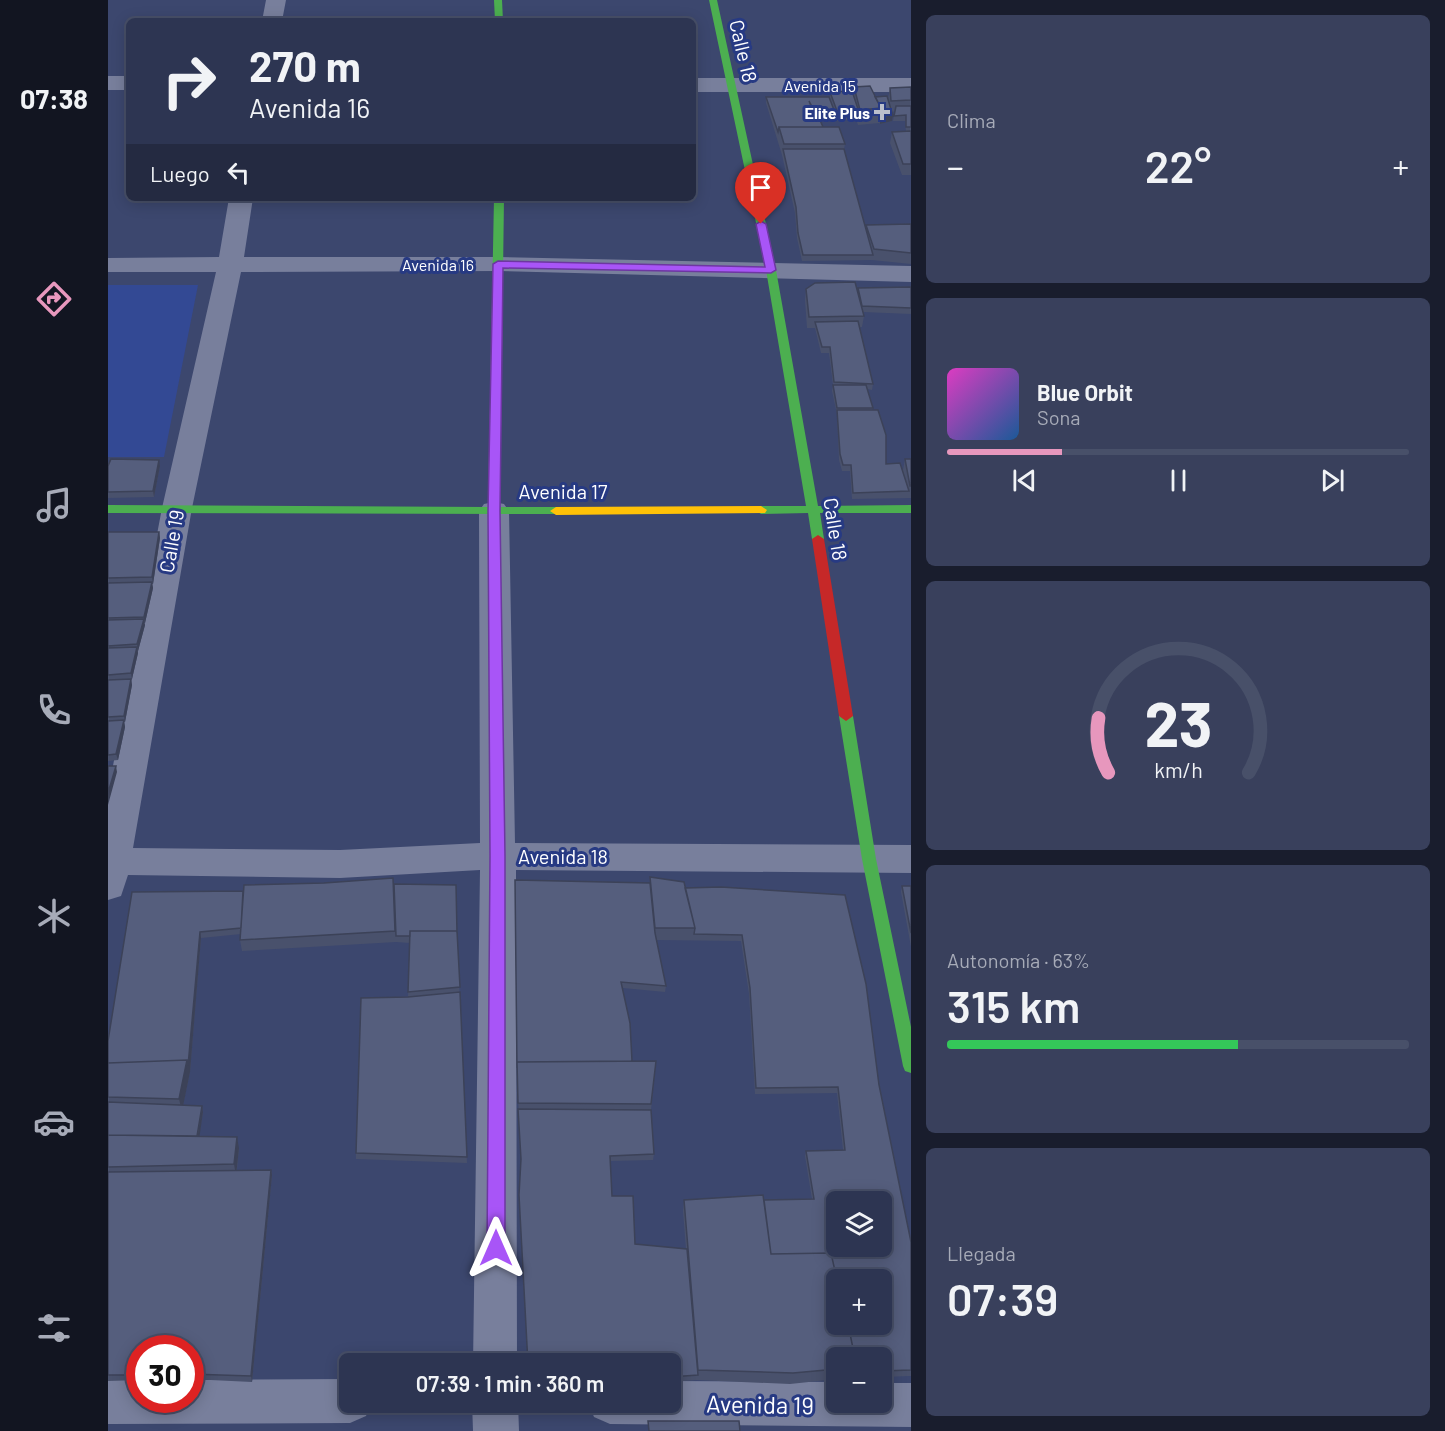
<!DOCTYPE html>
<html lang="es">
<head>
<meta charset="utf-8">
<style>
	:root { --surface:#2d3552; --page:#39405c; --text:#f1f3f6; --muted:#a7abb8; --line:#485069; --accent:#e797bd }
	body { margin:0; font-family:Barlow,sans-serif; background:var(--page); color:var(--text); height:100vh; display:flex; flex-direction:column; font-size:22px; white-space:nowrap }
	* { box-sizing:border-box; margin:0 }
	p { font-size:20px; color:var(--muted) }
	.icon { flex:none; width:33px; height:33px; fill:none; stroke:currentColor; stroke-width:2; stroke-linecap:round; stroke-linejoin:round }
	.map { position:relative; flex:1; overflow:hidden }
	.sheet { display:flex; flex-direction:column; gap:15px; padding:15px; background:#191d2d; width:534px }
	.sheet>* { flex:none }
	.top-card { position:absolute; left:18px; top:18px; width:570px; height:183px; border-radius:9px; box-shadow:0 3px 15px #0003,0 0 0 2px var(--line); background:#2d3552; color:var(--text); overflow:hidden }
	.buttons { position:absolute; left:718px; top:1191px; display:grid; gap:12px }
	.buttons a { display:grid; place-items:center; width:66px; height:66px; border-radius:9px; background:var(--surface); box-shadow:0 3px 15px #0003,0 0 0 2px var(--line); font-size:30px }
	.speed { position:absolute; left:18px; top:1335px; display:flex; gap:12px; font-size:30px; font-weight:700; text-align:center }
	.speed>* { display:grid; place-content:center; width:78px; height:78px; border-radius:50%; background:var(--surface); box-shadow:0 3px 15px #0003,0 0 0 2px var(--line); line-height:1 }
	.speed .limit { border:9px solid #d22; background:#fff; color:#111 }
	.pin { position:absolute; display:grid; place-items:center; width:51px; height:51px; color:#fff; margin:-62px -26px; border-radius:50% 50% 50% 0; rotate:-45deg; box-shadow:0 0 6px #0007 }
	.pin .icon { rotate:45deg }
	.me { position:absolute; width:66px; margin:-33px; rotate:0deg; stroke-linejoin:round; filter:drop-shadow(0 0 4px #0008) }
	.turn { display:flex; align-items:center; gap:21px; height:126px; padding:0 24px; font-size:27px }
	.turn .icon { width:78px; height:78px; stroke-width:2.5 }
	.turn b { display:block; font-size:42px; line-height:51px }
	.then { display:flex; align-items:center; height:57px; padding:0 24px; background:#0003; gap:12px; font-size:22px }
	.big { font-size:45px; font-weight:600; line-height:1.1 }
	.sheet .widget { flex:1; display:flex; flex-direction:column; justify-content:center; gap:9px; min-width:0; padding:0 21px; border-radius:9px; background:var(--page) }
	.sheet .dial { align-items:center; gap:0 }
	.dial svg { height:156px; overflow:visible; fill:none; stroke:var(--line); stroke-width:7; stroke-linecap:round; text-anchor:middle }
	.dial text { fill:var(--text); stroke:none }
	.song { display:flex; align-items:center; gap:18px }
	.cover { width:72px; height:72px; border-radius:9px; background:linear-gradient(135deg,hsl(310 70% 55%),hsl(210 70% 35%)) }
	.played { height:6px; border-radius:3px; background:linear-gradient(90deg,var(--accent) 25%,var(--line) 25%) }
	.keys { display:flex; justify-content:space-around; direction:ltr }
	.heat { display:flex; justify-content:space-between; align-items:center; font-size:33px; direction:ltr }
	.charge { height:9px; border-radius:4px; background:linear-gradient(90deg,#34c759 63%,var(--line) 0) }
	.trip { position:absolute; left:231px; top:1353px; width:342px; height:60px; border-radius:9px; background:var(--surface); box-shadow:0 3px 15px #0003,0 0 0 2px var(--line); font-weight:600; line-height:60px; text-align:center }
	main { display:flex; flex:1; min-height:0 }
	.dock { display:flex; flex-direction:column; width:108px; justify-content:space-around; align-items:center; background:#121521; color:var(--muted) }
	.dock .icon { width:42px; height:42px }
	.dock .current { color:var(--accent) }
	.dock b { font-size:27px; color:var(--text) }
	.map>svg:first-child { display:block }
	.green { fill:#334994 }
	.lines { fill:none; stroke-linecap:round; stroke-linejoin:round }
	.street { fill:#787f9c; fill-rule:evenodd }
	.fast { fill:#4caf50; fill-rule:evenodd }
	.slow { fill:#ffc107; fill-rule:evenodd }
	.jam { fill:#c62828; fill-rule:evenodd }
	.wall { fill:#49516c; fill-rule:evenodd }
	.shaded-wall { fill:#3c4258 }
	.building { fill:#555e7d; stroke:#3c4258; stroke-width:1.5; fill-rule:evenodd }
	.route { fill:#a855f7; stroke:#6d37a1; stroke-width:1.5 }
	.poi-dot { fill:#bbbfcc; stroke:#273a83; stroke-width:2 }
	.labels { text-anchor:middle; dominant-baseline:central; stroke-width:6; stroke-linejoin:round; paint-order:stroke }
	.far-street-label { font-size:16px; fill:#fff; stroke:#273a83 }
	.far-poi-label { font-size:16px; font-weight:bold; fill:#fff; stroke:#273a83; text-anchor:end }
	.street-label { font-size:20px; fill:#fff; stroke:#273a83 }
	.near-street-label { font-size:24px; fill:#fff; stroke:#273a83 }
</style>
</head>
<body>
<main>
<nav class="dock">
<b>07:38</b>
<svg class="icon current" aria-label="directions" viewBox="0 0 24 24"><path d="M12 3l9 9-9 9-9-9zM9 14v-3h6M13 9l2 2-2 2"/></svg>
<svg class="icon" aria-label="music" viewBox="0 0 24 24"><path d="M9 18V5l10-2v13"/><circle cx="6" cy="18" r="3"/><circle cx="16" cy="16" r="3"/></svg>
<svg class="icon" aria-label="phone" viewBox="0 0 24 24"><path d="M5 4h4l2 5-3 2q2 4 5 5l2-3 5 2v4C11 20 4 13 5 4z"/></svg>
<svg class="icon" aria-label="climate" viewBox="0 0 24 24"><path d="M12 3v18M4 7l16 10M4 17L20 7"/></svg>
<svg class="icon" aria-label="car" viewBox="0 0 24 24"><path d="M5 17H2v-5l4-1 3-4h7l3 4 3 1v5h-3M9 17h6M6 11h13"/><circle cx="7" cy="17" r="2"/><circle cx="17" cy="17" r="2"/></svg>
<svg class="icon" aria-label="filters" viewBox="0 0 24 24"><path d="M4 7h16M4 17h16"/><circle cx="9" cy="7" r="2"/><circle cx="15" cy="17" r="2"/></svg>
</nav>
<div class="map">
<svg width="803" height="1431" viewBox="0 0 803 1431">
	<rect width="100%" height="100%" fill="#3c476e"/>
	<path class="green" d="M0,285H90L56,457H0Z"/>
	<g class="lines">
		<path class="street" d="M158,0H178L174,21H154Z
			M0,76H21V90H0Z
			M585,78H803V92H585Z
			M121,198H145L136,257H390L803,266V282L390,271L133,272L84,508L25,848L232,850L372,843L371,511L376,504L386,502L396,504L401,511L407,843L803,845V873L408,870L409,1364H365L372,870L232,878L20,875L13,896L0,900V792L54,508L108,272H0V258L111,257Z
			M242,1379V1402H264L258,1416L242,1423L0,1424V1380H32V1400H82V1380Z
			M562,1381L729,1382V1402H774V1383H803V1427L502,1424L486,1417L480,1402H562Z
			M364,1402H410L411,1431H365Z"/>
		<path class="fast" d="M386,0H394L395,21H387Z
			M601,0H609L668,270L710,506L803,505V513H712L716,539L710,543L704,539L700,513L653,514L647,510L653,506H698L658,270Z
			M386,198H396L392,507H448L454,511L452,514L0,513V505L380,507Z
			M738,711L745,716L768,859L803,1027V1073L797,1071L795,1066L754,859L731,716Z"/>
		<path class="slow" d="M653,506L659,510L657,513L448,515L442,511L448,507Z"/>
		<path class="jam" d="M710,535L716,539L745,716L738,721L731,716L704,539Z"/>
	</g>
	<path class="wall" d="M746,87L767,97L780,99L782,88L803,87V178V175H794L782,143L784,132H798L797,121H785L787,111L784,112L785,116L784,121L772,124L771,122V123L750,125L748,119L728,121L725,114V115L710,116L715,127L737,144L736,149L758,228V225L803,224V264L764,260L694,261L689,238L687,213L674,155L658,103V97L722,99V92L745,94Z
		M750,288H803V314L755,312L756,316L754,327H751L765,384L764,390L759,389L765,408L764,410L778,464L795,470L797,459H803V498L744,499L742,471H734L731,460L729,414L724,391L725,385L721,353H713L707,328H699L697,300L698,289L750,292Z
		M0,466H52L46,497L0,498Z
		M0,532H51L52,538L45,584H44L45,588L37,623H36L37,625L30,651V653L24,679L23,680L24,685L17,722H16L17,727L10,760L0,761Z
		M542,877L577,888L613,887L771,1085L803,1242V1376L774,1377V1358H729V1379L682,1384L589,1380L562,1382V1364L413,1162L409,1074L407,880L542,883ZM548,940L633,941L641,994L647,1094L729,1093L735,1150L698,1151L697,1156L704,1199L576,1200L575,1211L578,1249L527,1244L504,1196L502,1161L545,1160L546,1154L543,1110L548,1061H524L515,988L557,992L558,986Z
		M286,884L349,935L359,1163L248,1159V1153L300,997L302,943L288,942L134,951L132,940L133,934L93,938L82,1072L75,1105L94,1106L95,1112L91,1136L131,1148L129,1170H163L164,1175L144,1382L82,1379V1348H32V1380L0,1381V1041L24,892L135,891Z
		M794,886H803V947L793,892Z"/>
	<path class="shaded-wall" d="M785,116L784,121L772,124V118Z
		M51,460L52,466L46,497L45,491Z
		M51,532L52,538L45,584L44,577Z
		M44,582L45,588L37,623L36,617Z
		M36,619L37,625L30,651L29,644Z
		M29,647L30,653L24,679L23,673Z
		M23,679L24,685L17,722L16,716Z
		M16,720L17,727L10,760L8,754Z
		M8,766L9,772L0,805V793Z
		M92,932L93,938L82,1072L74,1111L71,1099Z
		M94,1106L95,1112L90,1147L89,1141Z
		M129,1137L131,1148L128,1176L126,1164Z
		M163,1170L164,1175L144,1382L143,1376Z"/>
	<path class="building" d="M762,86L773,108L752,110L746,87Z
		M803,87V100L783,101L782,88Z
		M744,91L750,109L729,111L722,92Z
		M779,96L785,116L772,118V116L773,108L767,97Z
		M658,97H721L726,110H706L701,101L705,111H708L715,127H671L670,132Z
		M788,106H803V127H798V115L786,116Z
		M671,127H731L737,144H676Z
		M803,131V164H795L784,132Z
		M675,149H736L765,255H695L690,233L688,207Z
		M803,224V253L766,249L758,225Z
		M747,282L756,316L701,317L698,289L707,283Z
		M803,287V308L754,306L750,288Z
		M750,321L765,384L726,382L722,347H714L707,322Z
		M725,385H758L765,408H729Z
		M729,410H770L778,435V464L792,463L801,491L745,493L743,465H735L732,454Z
		M3,459L51,460L45,491L0,492V466Z
		M797,459H803V486H802Z
		M0,532H51L44,577L0,578Z
		M44,582L36,617L0,618V583Z
		M36,619L29,644L0,646V620Z
		M29,647L23,673L0,675V648Z
		M23,679L16,716L0,717V680Z
		M16,720L8,754L0,755V721Z
		M0,766H8L0,793Z
		M542,877L576,882L587,928H547Z
		M285,878L287,931L132,940L136,885L216,883Z
		M407,880L542,883L547,933L558,986L513,982L522,1023L524,1061L409,1062V1068Z
		M286,884L348,885L349,933V931H302V936H288Z
		M794,886H803V933Z
		M613,887L737,895L758,984L771,1085L803,1242V1370L774,1371V1358H747L740,1324H774V1280H729L723,1253L663,1254L656,1200L706,1199L698,1151L737,1150L730,1087L648,1088L642,988L634,935L586,934L587,928L577,888ZM729,1202H774V1246H729Z
		M135,891L133,928L92,932L80,1066L79,1060L0,1063V1041L24,892Z
		M302,931H349L352,987L300,992Z
		M352,992L359,1157L248,1153L253,998L300,997Z
		M79,1060L71,1099L0,1097V1063Z
		M548,1061L543,1104L410,1103L409,1062Z
		M0,1102L94,1106L89,1136L0,1135Z
		M410,1109L543,1110L546,1154L502,1156L504,1196H525L527,1244L579,1249L590,1375L562,1377V1364H420L411,1195L413,1159Z
		M0,1135L129,1137L126,1164L0,1167Z
		M163,1170L143,1376L82,1374V1348H32V1375H0V1172Z
		M655,1195L663,1254L723,1253L729,1280V1324H740L747,1358H729V1369L685,1373L590,1370L576,1200Z
		M540,1421H631L632,1431H541Z"/>
	<path class="route" d="M653,221L658,224L668,270L663,273L395,268L392,511L397,856V1248L394,1254L388,1256L382,1254L379,1248L382,856L380,511L385,264L390,261L657,267L648,224Z"/>
	<path class="poi-dot" d="M771 103h6v6h6v6h-6v6h-6v-6h-6v-6h6z"/>
	<g class="labels">
		<g class="far-street-label">
			<text x="712" y="85">Avenida 15</text>
			<text x="330" y="264">Avenida 16</text>
		</g>
		<g class="far-poi-label">
			<text x="762" y="112">Elite Plus</text>
		</g>
		<g class="street-label">
			<text transform="translate(636 51) rotate(77)">Calle 18</text>
			<text x="455" y="491">Avenida 17</text>
			<text transform="translate(728 529) rotate(81)">Calle 18</text>
			<text transform="translate(63 541) rotate(-80)">Calle 19</text>
			<text x="455" y="856">Avenida 18</text>
		</g>
		<g class="near-street-label">
			<text transform="translate(652 1404) rotate(1)">Avenida 19</text>
		</g>
	</g>
</svg>
<div class="buttons">
<a><svg class="icon" aria-label="layers" viewBox="0 0 24 24"><path d="M12 4l9 5-9 5-9-5zM3 14l9 5 9-5"/></svg></a>
<a>+</a>
<a>−</a>
</div>
<div class="speed"><div class="limit">30</div></div>
<div class="pin" style="left:653px;top:224px;background:#d93025"><svg class="icon" aria-label="arrive" viewBox="0 0 24 24"><path d="M6 21V4h12l-3 4 3 4H6"/></svg></div>
<svg class="me" style="left:388px;top:1248px" viewBox="-20 -20 40 40"><path d="M0-17L14 15 0 8-14 15z" fill="#a855f7" stroke="#fff" stroke-width="4"/></svg>
<div class="trip">07:39 · 1 min · 360 m</div>
<div class="top-card">
<div class="turn"><svg class="icon" aria-label="right" viewBox="0 0 24 24"><path d="M7 20v-9h11M14 6l5 5-5 5"/></svg><div><b>270 m</b>Avenida 16</div></div>
<div class="then">Luego<svg class="icon" aria-label="left" viewBox="0 0 24 24"><path d="M17 20v-9H6M10 6l-5 5 5 5"/></svg></div>
</div>
</div>
<section class="sheet">
<div class="widget"><p>Clima</p>
<div class="heat"><a>−</a><b class="big">22°</b><a>+</a></div>
</div>
<div class="widget">
<div class="song"><i class="cover"></i><div><b>Blue Orbit</b><p>Sona</p></div></div>
<div class="played"></div>
<div class="keys"><svg class="icon" aria-label="previous" viewBox="0 0 24 24"><path d="M18 5L8 12l10 7zM5 5v14"/></svg><svg class="icon" aria-label="pause" viewBox="0 0 24 24"><path d="M8 5v14M16 5v14"/></svg><svg class="icon" aria-label="next" viewBox="0 0 24 24"><path d="M6 5l10 7-10 7zM19 5v14"/></svg></div>
</div>
<div class="widget dial"><svg viewBox="0 0 100 80">
<path d="M14 69A42 42 0 1 1 86 69"/>
<path d="M14 69A42 42 0 0 1 9 41" stroke="#e797bd"/>
<text x="50" y="56" font-size="32" font-weight="700">23</text>
<text x="50" y="72" font-size="11">km/h</text>
</svg></div>
<div class="widget"><p>Autonomía · 63%</p><b class="big">315 km</b><div class="charge"></div></div>
<div class="widget"><p>Llegada</p><b class="big">07:39</b></div>
</section>
</main>
</body>
</html>
